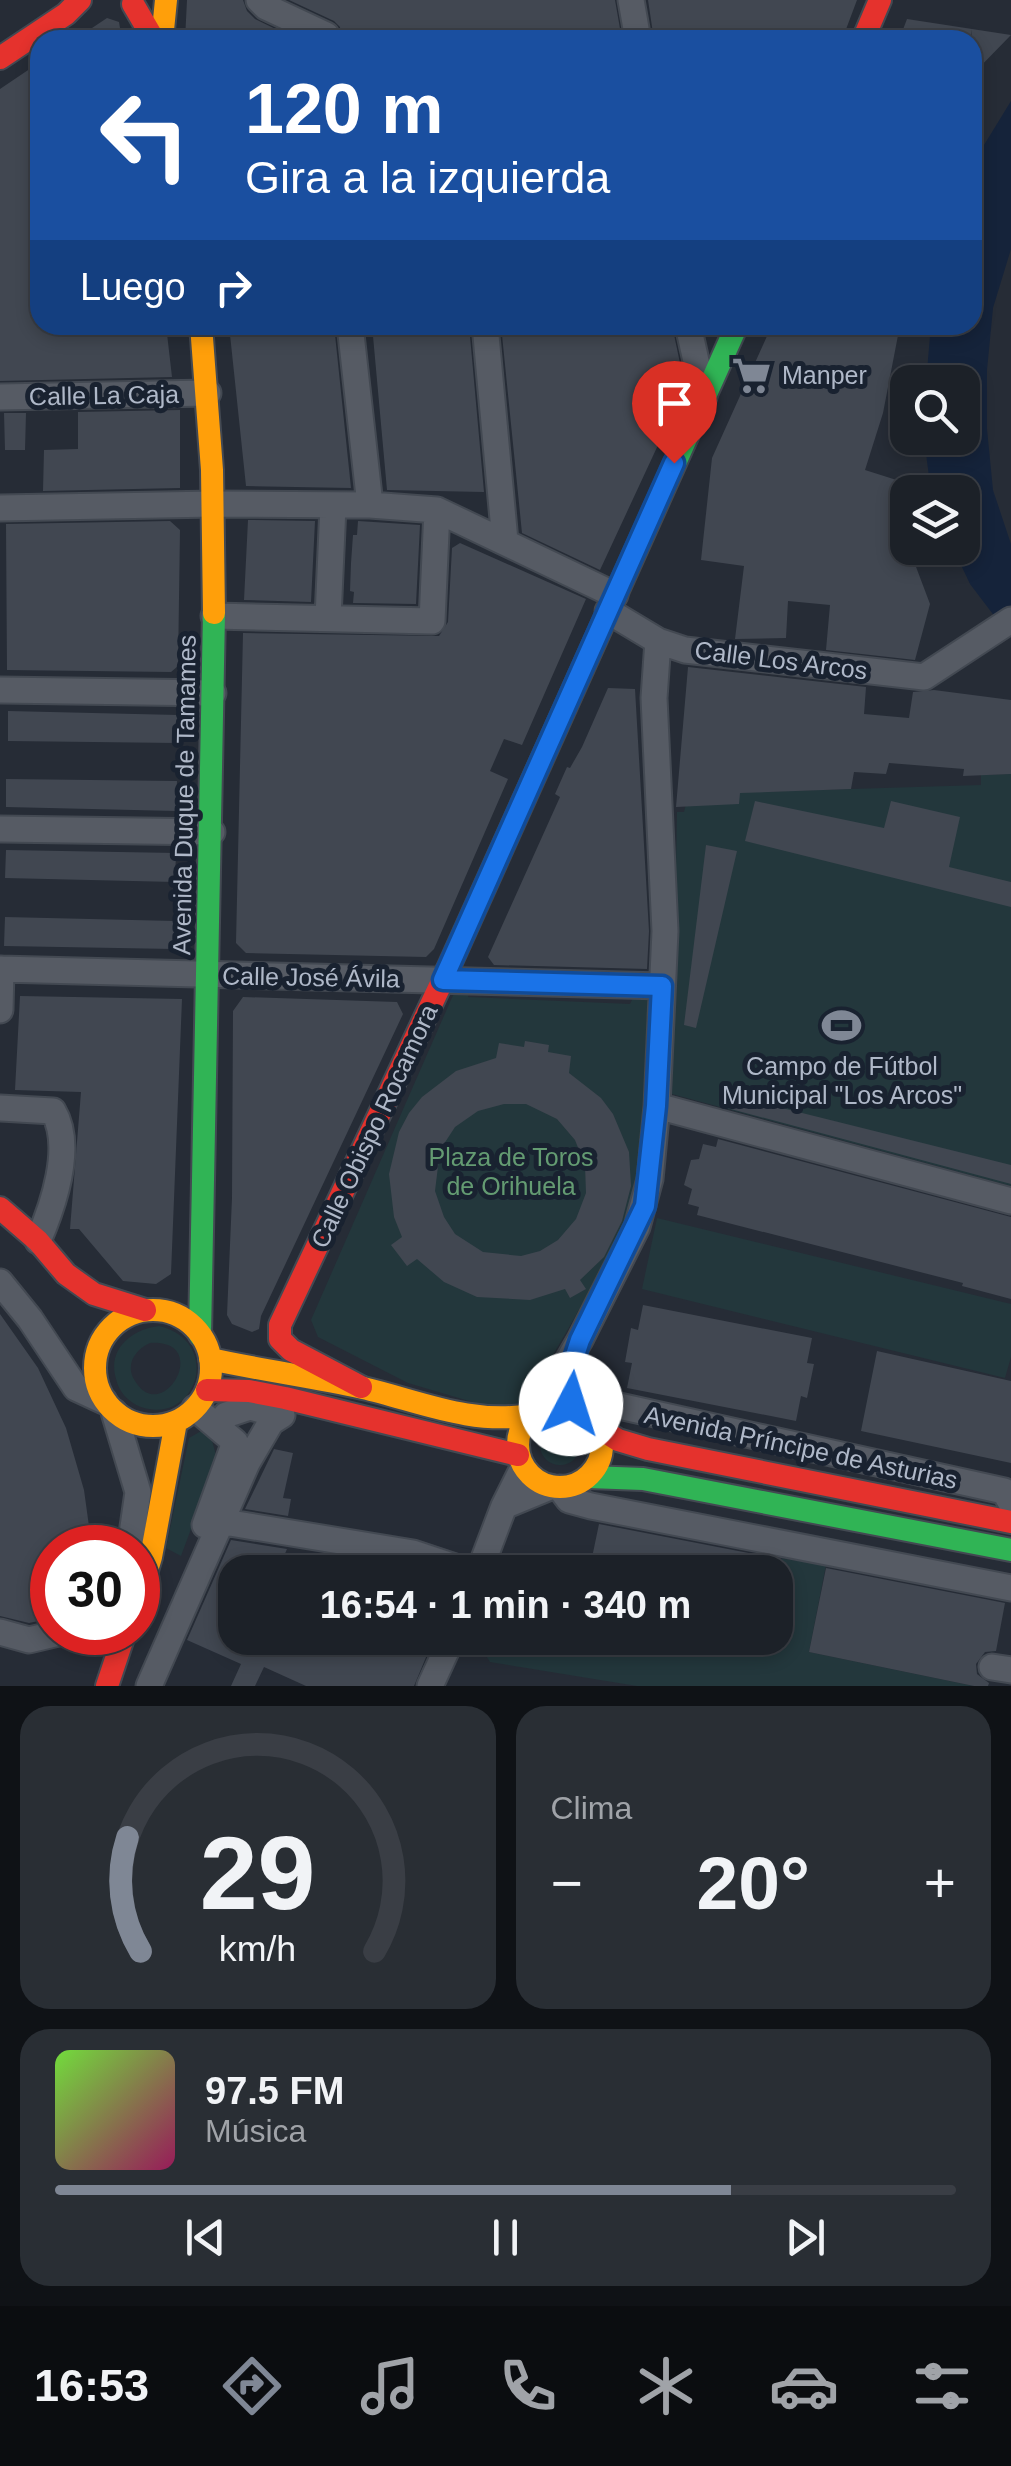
<!DOCTYPE html>
<html lang="es">
<head>
<meta charset="utf-8">
<style>
	:root { --surface:#1c2128; --page:#292e34; --text:#f1f3f6; --muted:#a0a3a8; --line:#3a3e45; --accent:#7f8795 }
	body { margin:0; font-family:Arial,sans-serif; background:var(--page); color:var(--text); height:100vh; display:flex; flex-direction:column; font-size:38px; white-space:nowrap }
	* { box-sizing:border-box; margin:0 }
	p { font-size:32px; color:var(--muted) }
	.icon { flex:none; width:55px; height:55px; fill:none; stroke:currentColor; stroke-width:2; stroke-linecap:round; stroke-linejoin:round }
	.map { position:relative; height:1686px; overflow:hidden }
	.sheet { display:flex; flex-direction:column; gap:20px; padding:20px; background:#0f1216; flex:1 }
	.sheet>* { flex:none }
	.hud { position:absolute; left:30px; top:30px; width:952px; height:305px; border-radius:30px; box-shadow:0 5px 15px #0003,0 0 0 2px var(--line); background:#1a4fa0; color:#fff; overflow:hidden }
	.buttons { position:absolute; left:890px; top:365px; display:grid; gap:20px }
	.buttons a { display:grid; place-items:center; width:90px; height:90px; border-radius:20px; background:var(--surface); box-shadow:0 5px 15px #0003,0 0 0 2px var(--line); font-size:50px }
	.speed { position:absolute; left:30px; top:1525px; display:flex; gap:20px; font-size:50px; font-weight:700; text-align:center }
	.speed>* { display:grid; place-content:center; width:130px; height:130px; border-radius:50%; background:var(--surface); box-shadow:0 5px 15px #0003,0 0 0 2px var(--line); line-height:1 }
	.speed .limit { border:15px solid #d22; background:#fff; color:#111 }
	.pin { position:absolute; display:grid; place-items:center; width:85px; height:85px; color:#fff; margin:-102px -42px; border-radius:50% 50% 50% 0; rotate:-45deg; box-shadow:0 0 10px #0007 }
	.pin .icon { rotate:45deg }
	.me { position:absolute; width:110px; margin:-55px; rotate:5deg; stroke-linejoin:round; filter:drop-shadow(0 0 8px #0008) }
	.turn { display:flex; align-items:center; gap:35px; height:210px; padding:0 50px; font-size:45px }
	.turn .icon { width:130px; height:130px; stroke-width:2.5 }
	.turn b { display:block; font-size:70px; line-height:85px }
	.then { display:flex; align-items:center; height:95px; padding:0 50px; background:#0003; gap:20px; font-size:38px }
	.big { font-size:75px; font-weight:600; line-height:1.1 }
	.sheet .widget { flex:1; display:flex; flex-direction:column; justify-content:center; gap:15px; min-width:0; padding:0 35px; border-radius:30px; background:var(--page) }
	.sheet .dial { align-items:center; gap:0 }
	.dial svg { height:260px; overflow:visible; fill:none; stroke:var(--line); stroke-width:7; stroke-linecap:round; text-anchor:middle }
	.dial text { fill:var(--text); stroke:none }
	.song { display:flex; align-items:center; gap:30px }
	.cover { width:120px; height:120px; border-radius:15px; background:linear-gradient(135deg,hsl(100 70% 55%),hsl(330 70% 35%)) }
	.played { height:10px; border-radius:5px; background:linear-gradient(90deg,var(--accent) 75%,var(--line) 75%) }
	.keys { display:flex; justify-content:space-around; direction:ltr }
	.heat { display:flex; justify-content:space-between; align-items:center; font-size:55px; direction:ltr }
	.sheet .tiles { flex:1; display:grid; gap:20px; grid-template-columns:1fr 1fr }
	.widget:last-child { grid-column:span 2 }
	.trip { position:absolute; left:218px; top:1555px; width:575px; height:100px; border-radius:30px; background:var(--surface); box-shadow:0 5px 15px #0003,0 0 0 2px var(--line); font-weight:600; line-height:100px; text-align:center }
	.tabs { display:flex; height:160px; justify-content:space-around; align-items:center; background:#0b0d10; color:var(--muted) }
	.tabs .icon { width:70px; height:70px }
	.tabs .active { color:var(--accent) }
	.tabs b { font-size:45px; color:var(--text) }
	.map>svg:first-child { display:block }
	.green { fill:#23373c; fill-rule:evenodd }
	.water { fill:#15233a }
	.building { fill:#414751; fill-rule:evenodd }
	.lines { fill:none; stroke-linecap:round; stroke-linejoin:round }
	.street-casing { stroke:#434952; stroke-width:29 }
	.fast-casing { stroke:#434952; stroke-width:26 }
	.slow-casing { stroke:#434952; stroke-width:26 }
	.jam-casing { stroke:#434952; stroke-width:26 }
	.street { stroke:#565b64; stroke-width:25 }
	.fast { stroke:#30b455; stroke-width:22 }
	.slow { stroke:#ff9f0a; stroke-width:22 }
	.jam { stroke:#e5322d; stroke-width:22 }
	.route-casing { stroke:#114b97; stroke-width:25 }
	.route { stroke:#1a73e8; stroke-width:18 }
	.labels { text-anchor:middle; dominant-baseline:central; stroke-width:10; stroke-linejoin:round; paint-order:stroke }
	.poi-label { font-size:25px; fill:#afb8c8; stroke:#192230; text-anchor:start }
	.street-label { font-size:25px; fill:#afb8c8; stroke:#192230 }
	.park-label { font-size:25px; fill:#649b72; stroke:#192230 }
</style>
</head>
<body>
<div class="map">
<svg width="1011" height="1686" viewBox="0 0 1011 1686">
	<rect width="100%" height="100%" fill="#262c36"/>
	<path class="green" d="M1011,774V1186L672,1094L677,812H684L686,804L717,805V793L981,785V775Z
		M472,985L468,997L630,1004L636,992L648,996L639,1178L631,1211L610,1256L526,1402L496,1409L408,1383L318,1337L311,1320L457,986Z
		M657,1218L1011,1304V1357L1005,1378L642,1289Z
		M159,1326C224,1342 196,1426 141,1407C128,1402 119,1392 116,1379C107,1349 132,1329 159,1326ZM150,1343C213,1339 163,1427 135,1381C125,1366 134,1350 150,1343Z
		M540 1445a20 20 0 1 1 40 0a20 20 0 1 1-40 0Z
		M203,1430L211,1437L217,1459L181,1556L166,1548L189,1438Z
		M764,1556L826,1565L809,1652L974,1686H637L490,1662L485,1654L493,1638H775V1572H760Z"/>
	<path class="water" d="M1011,101V249L993,308L987,370V429L993,490L1011,544V638L970,584L953,548H962V492H931L924,438H962V382H926L931,325H972L973,163Z"/>
	<path class="building" d="M187,0H243L247,11L255,19L298,40H185Z
		M289,0H615L622,40H341L340,27L334,21Z
		M648,0H857L842,40H654Z
		M107,18L119,22L122,40H74Z
		M907,19L972,29L971,40H899Z
		M972,29L1011,35L972,75Z
		M40,62V325H166L172,377L0,381V89Z
		M229,325H334L351,488L246,486Z
		M372,325H469L484,492L387,490Z
		M501,325H672L685,387L600,570L522,533Z
		M772,325H900L883,413L865,470L906,483L898,519L930,604L915,660L826,650L830,605L788,601L786,638L735,639L744,566L701,560L712,458Z
		M180,410V488L43,491L44,450L78,449V412Z
		M4,413H26L25,450H5Z
		M248,520L315,521L311,602L244,600Z
		M170,521L180,530L178,666L171,672L7,670L6,524Z
		M358,521L420,525L416,604L353,603L354,592L350,591L351,563L353,535H357Z
		M460,543L586,599L522,745L504,739L490,771L508,779L434,949L426,957L246,953L236,943L243,633L439,636L448,622L452,548Z
		M688,667L866,687L864,714L909,718L913,692L934,690L1011,700V774L963,776L964,769L889,763L886,774L854,772L851,789L740,793L739,804L676,807Z
		M608,688L635,689L649,931L647,969L494,965L488,957L560,797L555,794L567,767L570,768L582,747Z
		M8,711L178,715L177,743L8,741Z
		M6,779L177,781L176,811L6,807Z
		M755,801L884,828L891,801L960,817L949,867L1011,882V907L745,841Z
		M706,845L737,851L696,1028L684,1025Z
		M6,850L176,853L175,882L5,878Z
		M5,917L175,921L174,949L4,946Z
		M20,996L182,999L171,1274L156,1284L123,1281L79,1229H70L81,1092L15,1090Z
		M243,997L397,1002L403,1014L261,1316L259,1329L252,1332L232,1324L227,1315L232,1198L233,1011Z
		M525,1041L549,1045L548,1052L571,1056L569,1073L601,1098L613,1114L629,1152L631,1186L622,1221L604,1257L580,1280L586,1289L570,1298L565,1289L530,1300L477,1297L444,1282L417,1259L407,1266L391,1245L402,1237L394,1217L389,1174L399,1132L409,1113L422,1097L456,1071L496,1058L499,1043L524,1047ZM504,1104H526L557,1119L575,1140L585,1165L586,1193L576,1219L558,1240L540,1251L521,1256L483,1252L455,1234L444,1217L435,1191L440,1150L455,1127L478,1111Z
		M730,1095L1011,1165V1184L727,1108Z
		M718,1139L1011,1217V1299L962,1286L963,1283L697,1215L699,1207L688,1204L692,1189L684,1185L691,1160L699,1159L703,1144L716,1147Z
		M643,1305L812,1338L807,1363L814,1364L807,1398L801,1396L796,1421L627,1388L632,1363L625,1362L631,1328L638,1330Z
		M0,1314L38,1368L66,1428L84,1490L92,1548H52V1618L29,1623L0,1616Z
		M877,1351L1011,1381V1463L861,1431Z
		M274,1449L293,1453L283,1498L291,1499L288,1516L245,1509Z
		M599,1524L764,1556L760,1572H589Z
		M231,1540L287,1549L277,1572H235V1638H330L362,1652L369,1638H434L414,1686H306L264,1667L255,1686H231L241,1664L187,1640Z
		M826,1568L1005,1603L996,1651L985,1652L976,1664L977,1674L989,1683L988,1686H974L809,1652Z"/>
	<g class="lines">
		<defs>
			<path id="street" d="M259,0L266,7L326,35
				M631,0L638,40
				M350,325L370,505
				M485,325L505,541
				M688,325L704,397
				M0,397L208,393
				M0,508L214,504L370,505L437,510L615,595
				M608,611L658,641L685,650L924,677L1011,620
				M214,616L432,621L437,510
				M328,618L333,506
				M0,690L213,693
				M0,829L212,832
				M0,969L662,986
				M0,1010L1,969
				M657,1106L1011,1201
				M0,1108L53,1111C74,1146 53,1206 38,1241
				M0,1282L30,1319L76,1388L104,1401
				M541,1407L580,1340L637,1227L650,1179L657,1106L665,931L654,698L658,641
				M195,1408L235,1442L205,1525
				M584,1410L619,1406L1004,1491L1011,1503
				M114,1412L138,1492L130,1548
				M226,1415L250,1407L277,1414
				M560,1488L569,1500L591,1506L1011,1588
				M504,1506L550,1487
				M224,1522L413,1553L470,1572
				M479,1572L504,1506L523,1468
				M0,1632L29,1640L63,1632
				M992,1667L1011,1670
				M149,1686L247,1463L271,1422L282,1415
				M430,1686L452,1638"/>
			<path id="fast" d="M447,971L737,325
				M200,1335L214,613
				M589,1477L643,1479L1011,1550"/>
			<path id="slow" d="M162,40L166,0
				M201,325L212,470L214,613
				M95 1368a58 58 0 1 1 116 0a58 58 0 1 1-116 0Z
				M210,1359C261,1370 312,1377 363,1388C419,1401 471,1425 530,1415
				M518 1445a42 42 0 1 1 84 0a42 42 0 1 1-84 0Z
				M138,1600L151,1557L176,1422"/>
			<path id="jam" d="M133,4L154,40
				M863,40L880,0
				M0,58L66,14L80,0
				M0,1208L38,1241L66,1274L94,1294L145,1310
				M361,1387L291,1350L280,1339V1325L447,971
				M207,1390L249,1391L285,1398L518,1455
				M599,1428L618,1440L648,1449L1011,1522
				M107,1686L125,1632"/>
		</defs>
		<use href="#street" class="street-casing"/>
		<use href="#fast" class="fast-casing"/>
		<use href="#slow" class="slow-casing"/>
		<use href="#jam" class="jam-casing"/>
		<use href="#street" class="street"/>
		<use href="#fast" class="fast"/>
		<use href="#slow" class="slow"/>
		<use href="#jam" class="jam"/>
	</g>
	<g class="lines">
		<defs>
			<path id="route" d="M571,1404L566,1383L580,1340L645,1206L656,1106L662,986L443,980L674,463"/>
		</defs>
		<use href="#route" class="route-casing"/>
		<use href="#route" class="route"/>
	</g>
	<defs>
		<symbol id="supermarket-bare" viewBox="-9 -9 18 18"><path d="M-6-5.5h2.5l.6 2H6L4.5 2H-2.5L-4.4-4H-6ZM-1.5 3.2a1.3 1.3 0 1 0 .1 0ZM3 3.2a1.3 1.3 0 1 0 .1 0Z" fill="#7f8795" stroke="#192230" stroke-width="2.5" paint-order="stroke"/></symbol>
		<symbol id="stadium-bare" viewBox="-9 -9 18 18"><path d="M0-5a6.5 5 0 1 0 0 10a6.5 5 0 1 0 0-10ZM-3.5-1.8h7v3.6h-7Z" fill="#7f8795" stroke="#192230" stroke-width="2.5" paint-order="stroke"/></symbol>
	</defs>
	<g fill-rule="evenodd">
		<use href="#supermarket-bare" x="724" y="348" width="55" height="55"/>
		<use href="#stadium-bare" x="814" y="998" width="55" height="55"/>
	</g>
	<g class="labels">
		<g class="poi-label">
			<text x="782" y="375">Manper</text>
			<text x="842" y="1066" text-anchor="middle">Campo de Fútbol<tspan x="842" dy="29">Municipal "Los Arcos"</tspan></text>
		</g>
		<g class="street-label">
			<text transform="translate(104 395) rotate(-1)">Calle La Caja</text>
			<text transform="translate(781 660) rotate(7)">Calle Los Arcos</text>
			<text transform="translate(184 795) rotate(-89)">Avenida Duque de Tamames</text>
			<text transform="translate(311 977) rotate(1)">Calle José Ávila</text>
			<text transform="translate(374 1126) rotate(-65)">Calle Obispo Rocamora</text>
			<text transform="translate(801 1447) rotate(12)">Avenida Príncipe de Asturias</text>
		</g>
		<g class="park-label">
			<text x="511" y="1157">Plaza de Toros<tspan x="511" dy="29">de Orihuela</tspan></text>
		</g>
	</g>
</svg>
<div class="buttons">
<a><svg class="icon" aria-label="search" viewBox="0 0 24 24"><circle cx="10" cy="10" r="6"/><path d="M15 15l6 6"/></svg></a>
<a><svg class="icon" aria-label="layers" viewBox="0 0 24 24"><path d="M12 4l9 5-9 5-9-5zM3 14l9 5 9-5"/></svg></a>
</div>
<div class="speed"><div class="limit">30</div></div>
<div class="pin" style="left:674px;top:463px;background:#d93025"><svg class="icon" aria-label="arrive" viewBox="0 0 24 24"><path d="M6 21V4h12l-3 4 3 4H6"/></svg></div>
<svg class="me" style="left:571px;top:1404px" viewBox="-20 -20 40 40"><circle r="19" fill="#fff"/><path d="M0-13L10 11 0 6-10 11z" fill="#1a73e8"/></svg>
<div class="trip">16:54 · 1 min · 340 m</div>
<div class="hud">
<div class="turn"><svg class="icon" aria-label="left" viewBox="0 0 24 24"><path d="M17 20v-9H6M10 6l-5 5 5 5"/></svg><div><b>120 m</b>Gira a la izquierda</div></div>
<div class="then">Luego<svg class="icon" aria-label="right" viewBox="0 0 24 24"><path d="M7 20v-9h11M14 6l5 5-5 5"/></svg></div>
</div>
</div>
<section class="sheet">
<div class="tiles">
<div class="widget dial"><svg viewBox="0 0 100 80">
<path d="M14 69A42 42 0 1 1 86 69"/>
<path d="M14 69A42 42 0 0 1 10 34" stroke="#7f8795"/>
<text x="50" y="56" font-size="32" font-weight="700">29</text>
<text x="50" y="72" font-size="11">km/h</text>
</svg></div>
<div class="widget"><p>Clima</p>
<div class="heat"><a>−</a><b class="big">20°</b><a>+</a></div>
</div>
<div class="widget">
<div class="song"><i class="cover"></i><div><b>97.5 FM</b><p>Música</p></div></div>
<div class="played"></div>
<div class="keys"><svg class="icon" aria-label="previous" viewBox="0 0 24 24"><path d="M18 5L8 12l10 7zM5 5v14"/></svg><svg class="icon" aria-label="pause" viewBox="0 0 24 24"><path d="M8 5v14M16 5v14"/></svg><svg class="icon" aria-label="next" viewBox="0 0 24 24"><path d="M6 5l10 7-10 7zM19 5v14"/></svg></div>
</div>
</div>
</section>
<nav class="tabs">
<b>16:53</b>
<svg class="icon active" aria-label="directions" viewBox="0 0 24 24"><path d="M12 3l9 9-9 9-9-9zM9 14v-3h6M13 9l2 2-2 2"/></svg>
<svg class="icon" aria-label="music" viewBox="0 0 24 24"><path d="M9 18V5l10-2v13"/><circle cx="6" cy="18" r="3"/><circle cx="16" cy="16" r="3"/></svg>
<svg class="icon" aria-label="phone" viewBox="0 0 24 24"><path d="M5 4h4l2 5-3 2q2 4 5 5l2-3 5 2v4C11 20 4 13 5 4z"/></svg>
<svg class="icon" aria-label="climate" viewBox="0 0 24 24"><path d="M12 3v18M4 7l16 10M4 17L20 7"/></svg>
<svg class="icon" aria-label="car" viewBox="0 0 24 24"><path d="M5 17H2v-5l4-1 3-4h7l3 4 3 1v5h-3M9 17h6M6 11h13"/><circle cx="7" cy="17" r="2"/><circle cx="17" cy="17" r="2"/></svg>
<svg class="icon" aria-label="filters" viewBox="0 0 24 24"><path d="M4 7h16M4 17h16"/><circle cx="9" cy="7" r="2"/><circle cx="15" cy="17" r="2"/></svg>
</nav>
</body>
</html>
